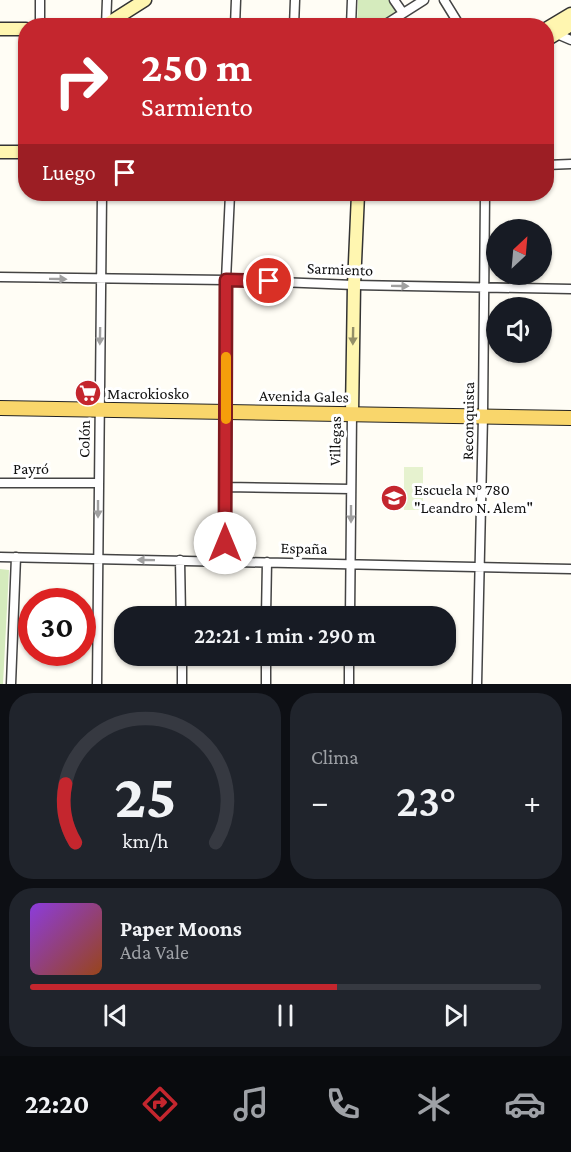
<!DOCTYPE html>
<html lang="es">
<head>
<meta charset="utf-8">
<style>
	:root { --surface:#171b24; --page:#20242c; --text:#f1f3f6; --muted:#9ea1a6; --line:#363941; --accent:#c4262e }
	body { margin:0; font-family:"Crimson Pro",serif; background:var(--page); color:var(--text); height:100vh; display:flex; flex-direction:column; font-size:22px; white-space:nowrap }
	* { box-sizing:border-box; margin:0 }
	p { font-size:20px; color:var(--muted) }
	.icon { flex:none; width:33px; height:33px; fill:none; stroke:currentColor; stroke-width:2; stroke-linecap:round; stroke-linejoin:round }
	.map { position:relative; height:684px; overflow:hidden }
	.drawer { display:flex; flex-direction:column; gap:9px; padding:9px; background:#0d0f14; flex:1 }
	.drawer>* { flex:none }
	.top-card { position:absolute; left:18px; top:18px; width:536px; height:183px; border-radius:24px; box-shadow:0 2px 4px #0004; background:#c4262e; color:#fff; overflow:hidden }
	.needle { width:39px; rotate:26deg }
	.buttons { position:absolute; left:486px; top:219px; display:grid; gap:12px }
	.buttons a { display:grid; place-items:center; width:66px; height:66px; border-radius:50%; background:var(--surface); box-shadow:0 2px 4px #0004; font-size:30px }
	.speed { position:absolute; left:18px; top:588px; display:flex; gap:12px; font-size:30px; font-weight:700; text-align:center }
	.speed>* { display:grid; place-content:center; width:78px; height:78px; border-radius:50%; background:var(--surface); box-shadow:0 2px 4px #0004; line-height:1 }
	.speed .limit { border:9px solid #d22; background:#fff; color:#111 }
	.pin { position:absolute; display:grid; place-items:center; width:51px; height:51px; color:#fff; margin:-26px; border:3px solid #fff; border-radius:50%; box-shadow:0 2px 6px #0007 }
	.me { position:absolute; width:66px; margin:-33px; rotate:0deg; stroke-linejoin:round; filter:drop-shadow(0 0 4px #0008) }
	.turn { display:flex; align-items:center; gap:21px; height:126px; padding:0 24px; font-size:27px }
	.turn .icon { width:78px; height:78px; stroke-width:2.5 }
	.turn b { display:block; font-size:42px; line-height:51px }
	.then { display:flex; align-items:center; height:57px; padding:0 24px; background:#0003; gap:12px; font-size:22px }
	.big { font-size:45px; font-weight:600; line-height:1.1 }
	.drawer .widget { flex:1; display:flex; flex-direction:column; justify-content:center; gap:9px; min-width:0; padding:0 21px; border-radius:24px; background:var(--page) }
	.drawer .dial { align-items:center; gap:0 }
	.dial svg { height:156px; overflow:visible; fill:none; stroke:var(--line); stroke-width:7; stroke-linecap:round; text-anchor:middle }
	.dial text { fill:var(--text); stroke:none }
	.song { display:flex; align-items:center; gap:18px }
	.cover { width:72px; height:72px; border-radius:9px; background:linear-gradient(135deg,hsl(270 70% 55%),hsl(20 70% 35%)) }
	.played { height:6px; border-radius:3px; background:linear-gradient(90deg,var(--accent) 60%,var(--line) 60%) }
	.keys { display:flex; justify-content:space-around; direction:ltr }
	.heat { display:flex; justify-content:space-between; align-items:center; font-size:33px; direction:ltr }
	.drawer .tiles { flex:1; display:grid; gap:9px; grid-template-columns:1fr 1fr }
	.widget:last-child { grid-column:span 2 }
	.trip { position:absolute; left:114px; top:606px; width:342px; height:60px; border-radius:24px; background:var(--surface); box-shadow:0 2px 4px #0004; font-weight:600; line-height:60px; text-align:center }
	.dock { display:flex; height:96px; justify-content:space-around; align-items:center; background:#090b0e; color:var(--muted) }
	.dock .icon { width:42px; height:42px }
	.dock .current { color:var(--accent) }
	.dock b { font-size:27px; color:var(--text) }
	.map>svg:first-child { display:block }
	.green { fill:#d5ebbd }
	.pitch { fill:#e6f2cf }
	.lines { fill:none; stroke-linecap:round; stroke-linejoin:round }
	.street-casing { stroke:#444; stroke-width:11 }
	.secondary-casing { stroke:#333; stroke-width:15 }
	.primary-casing { stroke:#222; stroke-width:16 }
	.street { stroke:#fff; stroke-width:8 }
	.secondary { stroke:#fff6b0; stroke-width:12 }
	.primary { stroke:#f9d66b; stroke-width:14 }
	.oneway { fill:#a0a0a0 }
	.oneway2 { fill:#948f68 }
	.route-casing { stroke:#7f191e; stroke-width:15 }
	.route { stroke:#c4262e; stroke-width:10 }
	.slow { stroke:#f59e0b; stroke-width:10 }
	.labels { text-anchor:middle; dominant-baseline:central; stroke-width:6; stroke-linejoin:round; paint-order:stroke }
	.street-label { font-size:16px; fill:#111; stroke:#fff }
	.poi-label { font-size:16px; fill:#111; stroke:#fff; text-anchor:start }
</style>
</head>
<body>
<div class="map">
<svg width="571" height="684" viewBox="0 0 571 684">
	<rect width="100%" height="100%" fill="#fffdf5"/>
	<path class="green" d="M358,0H391L396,8L395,13L378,25H357Z
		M0,569L9,570L3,684H0Z"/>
	<path class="pitch" d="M404,467H423V510H404Z"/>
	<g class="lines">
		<defs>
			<path id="street" d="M394,0L403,13
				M444,0L460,26
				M40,26V0
				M106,26L107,0
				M235,26L236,0
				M294,26L295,0
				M351,26L352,0
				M383,26L424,0
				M555,31L557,34L571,40
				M546,165L571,164
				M0,277L226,280L354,285L571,289
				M0,483H98
				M225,487L351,489
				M0,557L571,569
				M180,560L181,616
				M225,561L226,280L230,194
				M266,616L267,562
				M350,616L352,413
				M182,656V684
				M11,684L16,557
				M97,684L102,194
				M266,684V656
				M349,684V656
				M477,684L483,416L485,194"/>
			<path id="secondary" d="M104,26L145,0
				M0,29H26
				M546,29L571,14
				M546,40L571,25
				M0,152H26
				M352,413L354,285L358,194"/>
			<path id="primary" d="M0,408L571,418"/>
		</defs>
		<use href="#street" class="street-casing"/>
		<use href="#secondary" class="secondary-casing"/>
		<use href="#primary" class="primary-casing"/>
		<use href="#street" class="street"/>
		<use href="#secondary" class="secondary"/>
		<use href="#primary" class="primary"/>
	</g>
	<defs><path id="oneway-solid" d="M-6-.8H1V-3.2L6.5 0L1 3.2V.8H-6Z" transform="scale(1.5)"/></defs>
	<g class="oneway">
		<use href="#oneway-solid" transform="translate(58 279) rotate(1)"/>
		<use href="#oneway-solid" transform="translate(400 286) rotate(1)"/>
		<use href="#oneway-solid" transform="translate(100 336) rotate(91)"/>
		<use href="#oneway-solid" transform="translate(98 509) rotate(90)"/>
		<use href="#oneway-solid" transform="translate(351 514) rotate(90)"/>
		<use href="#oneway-solid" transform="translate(146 560) rotate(-179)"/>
	</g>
	<use class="oneway2" href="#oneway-solid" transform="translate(353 336) rotate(91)"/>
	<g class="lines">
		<defs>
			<path id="route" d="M225,543L226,280L269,281"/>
		</defs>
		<use href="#route" class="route-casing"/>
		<use href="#route" class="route"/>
		<path class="slow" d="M226,419V357"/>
	</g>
	<defs>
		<symbol id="supermarket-disc" viewBox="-11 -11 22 22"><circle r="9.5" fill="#c4262e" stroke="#fff"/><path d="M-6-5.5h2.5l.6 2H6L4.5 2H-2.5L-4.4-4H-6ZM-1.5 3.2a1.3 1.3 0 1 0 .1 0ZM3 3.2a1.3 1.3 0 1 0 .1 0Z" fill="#fff"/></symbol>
		<symbol id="school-disc" viewBox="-11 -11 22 22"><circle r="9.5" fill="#c4262e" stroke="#fff"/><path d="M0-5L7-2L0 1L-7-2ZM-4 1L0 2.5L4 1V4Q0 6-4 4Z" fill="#fff"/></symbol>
	</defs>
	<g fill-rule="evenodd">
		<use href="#supermarket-disc" x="73" y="378" width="30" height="30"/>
		<use href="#school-disc" x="379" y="483" width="30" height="30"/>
	</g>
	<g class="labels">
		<g class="street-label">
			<text transform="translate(340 269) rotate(2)">Sarmiento</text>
			<text transform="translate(304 396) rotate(1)">Avenida Gales</text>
			<text transform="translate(468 421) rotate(-89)">Reconquista</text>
			<text transform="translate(84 439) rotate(-89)">Colón</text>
			<text transform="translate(335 441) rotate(-89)">Villegas</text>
			<text x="31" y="468">Payró</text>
			<text transform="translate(304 548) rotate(1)">España</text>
		</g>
		<g class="poi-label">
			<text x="107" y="393">Macrokiosko</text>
			<text x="414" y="489">Escuela N° 780<tspan x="414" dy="18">"Leandro N. Alem"</tspan></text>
		</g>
	</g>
</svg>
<div class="buttons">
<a><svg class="needle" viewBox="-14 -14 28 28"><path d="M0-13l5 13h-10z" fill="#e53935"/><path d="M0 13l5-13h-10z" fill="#9ea1a6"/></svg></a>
<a><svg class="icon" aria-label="sound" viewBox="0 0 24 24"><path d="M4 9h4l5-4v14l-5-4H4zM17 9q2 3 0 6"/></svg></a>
</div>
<div class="speed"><div class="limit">30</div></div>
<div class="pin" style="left:269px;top:281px;background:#d93025"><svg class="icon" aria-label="arrive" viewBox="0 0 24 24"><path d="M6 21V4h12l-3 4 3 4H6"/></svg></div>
<svg class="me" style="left:225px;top:543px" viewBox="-20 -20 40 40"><circle r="19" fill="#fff"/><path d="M0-13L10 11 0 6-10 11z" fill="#c4262e"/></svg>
<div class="trip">22:21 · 1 min · 290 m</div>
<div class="top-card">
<div class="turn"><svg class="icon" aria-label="right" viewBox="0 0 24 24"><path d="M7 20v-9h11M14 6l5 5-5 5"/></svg><div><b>250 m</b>Sarmiento</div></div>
<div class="then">Luego<svg class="icon" aria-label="arrive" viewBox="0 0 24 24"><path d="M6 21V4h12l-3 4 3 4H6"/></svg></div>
</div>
</div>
<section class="drawer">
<div class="tiles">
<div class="widget dial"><svg viewBox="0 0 100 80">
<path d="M14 69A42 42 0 1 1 86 69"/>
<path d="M14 69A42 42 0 0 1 9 39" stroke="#c4262e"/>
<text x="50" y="56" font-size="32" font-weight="700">25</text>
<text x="50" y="72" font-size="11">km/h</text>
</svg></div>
<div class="widget"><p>Clima</p>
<div class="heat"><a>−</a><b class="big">23°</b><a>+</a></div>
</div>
<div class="widget">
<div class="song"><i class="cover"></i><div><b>Paper Moons</b><p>Ada Vale</p></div></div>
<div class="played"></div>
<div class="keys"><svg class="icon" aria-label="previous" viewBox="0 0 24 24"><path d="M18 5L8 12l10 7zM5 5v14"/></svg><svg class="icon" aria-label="pause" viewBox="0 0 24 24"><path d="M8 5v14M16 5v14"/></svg><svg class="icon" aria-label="next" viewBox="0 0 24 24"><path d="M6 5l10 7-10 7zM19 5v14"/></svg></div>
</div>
</div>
</section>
<nav class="dock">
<b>22:20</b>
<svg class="icon current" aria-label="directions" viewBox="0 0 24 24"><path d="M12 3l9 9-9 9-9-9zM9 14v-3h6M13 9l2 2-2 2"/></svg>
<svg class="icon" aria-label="music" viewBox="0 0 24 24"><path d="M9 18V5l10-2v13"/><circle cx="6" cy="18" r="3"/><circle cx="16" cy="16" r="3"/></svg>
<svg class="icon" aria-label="phone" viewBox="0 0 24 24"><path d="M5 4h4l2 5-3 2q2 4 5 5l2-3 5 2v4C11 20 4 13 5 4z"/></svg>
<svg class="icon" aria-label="climate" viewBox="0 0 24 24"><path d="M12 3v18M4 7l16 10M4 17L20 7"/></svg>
<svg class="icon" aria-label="car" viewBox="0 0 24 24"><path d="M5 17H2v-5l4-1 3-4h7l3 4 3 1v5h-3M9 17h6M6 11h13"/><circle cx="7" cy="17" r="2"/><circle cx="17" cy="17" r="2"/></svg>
</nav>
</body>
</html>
